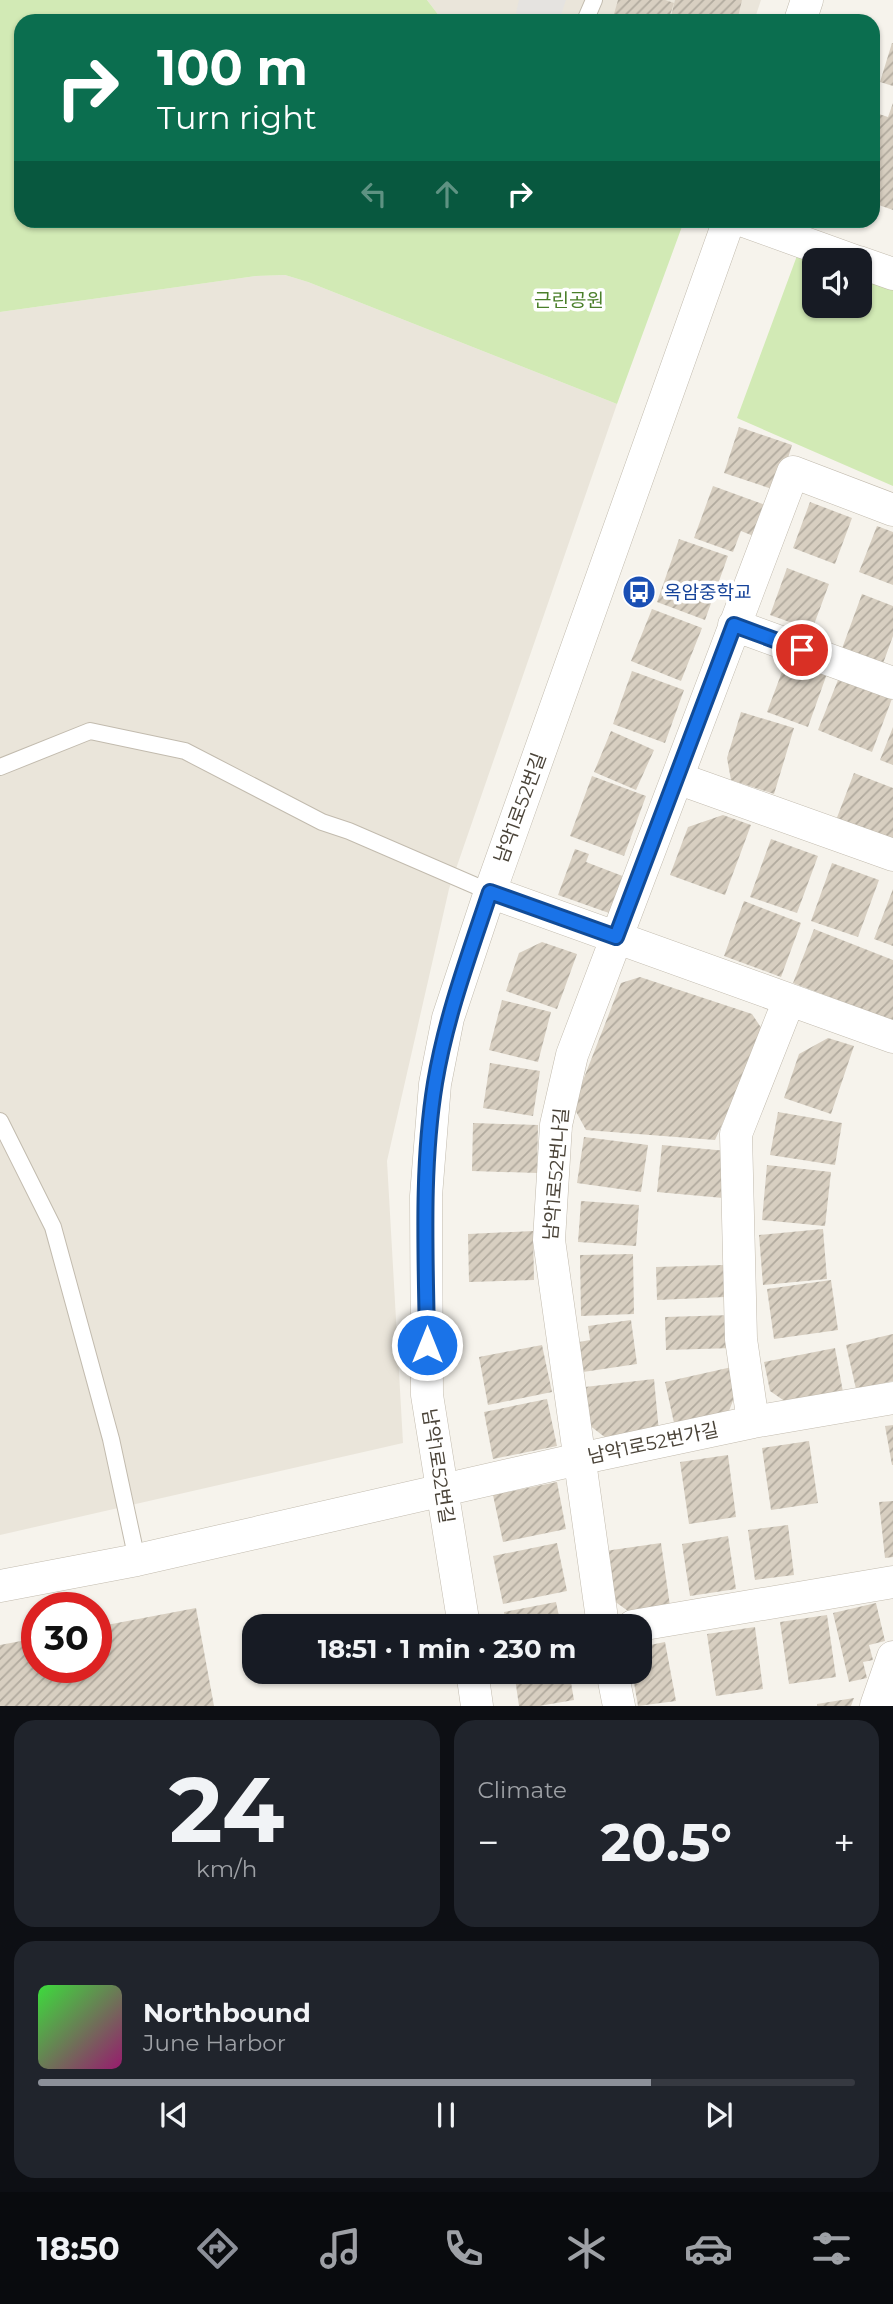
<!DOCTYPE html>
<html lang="en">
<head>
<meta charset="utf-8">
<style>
	:root { --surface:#171b24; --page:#20242c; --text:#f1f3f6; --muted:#9ea1a6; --line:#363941; --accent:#8c9099 }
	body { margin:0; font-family:Montserrat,"Noto Sans KR",sans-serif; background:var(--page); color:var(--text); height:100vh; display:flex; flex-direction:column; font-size:26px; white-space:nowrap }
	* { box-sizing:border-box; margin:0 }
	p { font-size:23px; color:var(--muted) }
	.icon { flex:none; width:38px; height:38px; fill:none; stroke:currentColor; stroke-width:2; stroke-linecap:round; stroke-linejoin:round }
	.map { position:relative; height:1706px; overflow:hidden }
	.details { display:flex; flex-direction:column; gap:14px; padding:14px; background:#0d0f14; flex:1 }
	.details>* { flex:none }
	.banner { position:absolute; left:14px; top:14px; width:866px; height:214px; border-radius:21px; box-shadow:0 2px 5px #0004; background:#0b6e4f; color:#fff; overflow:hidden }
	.controls { position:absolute; left:802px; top:248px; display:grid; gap:14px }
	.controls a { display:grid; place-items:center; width:70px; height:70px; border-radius:14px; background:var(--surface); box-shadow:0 2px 5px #0004; font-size:35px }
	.speed { position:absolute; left:21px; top:1592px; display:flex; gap:14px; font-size:35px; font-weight:700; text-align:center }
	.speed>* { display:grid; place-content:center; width:91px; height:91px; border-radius:50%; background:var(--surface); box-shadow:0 2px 5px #0004; line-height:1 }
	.speed .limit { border:10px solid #d22; background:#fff; color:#111 }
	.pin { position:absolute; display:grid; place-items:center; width:60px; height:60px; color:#fff; margin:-30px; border:4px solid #fff; border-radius:50%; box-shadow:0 2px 7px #0007 }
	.me { position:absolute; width:77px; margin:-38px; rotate:0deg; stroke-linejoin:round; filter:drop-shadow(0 0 5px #0008) }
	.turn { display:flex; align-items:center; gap:24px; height:147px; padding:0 28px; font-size:32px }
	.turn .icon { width:91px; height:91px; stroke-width:2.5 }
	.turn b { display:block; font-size:49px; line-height:60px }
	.lanes { display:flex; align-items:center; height:66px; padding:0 28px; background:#0003; justify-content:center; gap:35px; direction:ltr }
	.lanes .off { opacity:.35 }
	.big { font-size:52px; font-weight:700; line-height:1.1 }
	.details .card { flex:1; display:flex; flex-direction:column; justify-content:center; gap:10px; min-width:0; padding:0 24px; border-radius:21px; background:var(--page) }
	.details .dial { align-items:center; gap:0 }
	.dial b { font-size:91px; line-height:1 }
	.song { display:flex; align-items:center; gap:21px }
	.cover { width:84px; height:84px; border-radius:10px; background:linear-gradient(135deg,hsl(120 70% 55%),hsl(320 70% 35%)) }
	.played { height:7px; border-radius:4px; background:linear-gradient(90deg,var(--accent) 75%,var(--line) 75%) }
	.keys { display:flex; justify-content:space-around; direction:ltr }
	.heat { display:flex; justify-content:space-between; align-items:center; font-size:38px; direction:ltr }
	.details .tiles { flex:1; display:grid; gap:14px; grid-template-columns:1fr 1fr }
	.card:last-child { grid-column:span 2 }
	.trip { position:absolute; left:242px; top:1614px; width:410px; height:70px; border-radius:21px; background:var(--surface); box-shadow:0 2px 5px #0004; font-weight:700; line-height:70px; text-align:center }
	.dock { display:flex; height:112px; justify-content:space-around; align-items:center; background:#090b0e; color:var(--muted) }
	.dock .icon { width:49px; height:49px }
	.dock .active { color:var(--accent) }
	.dock b { font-size:32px; color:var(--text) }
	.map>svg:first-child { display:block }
	.residential { fill:#eae5da }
	.green { fill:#d2eab5 }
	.parking { fill:#e5e3e0 }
	.building { fill:url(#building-hatch) }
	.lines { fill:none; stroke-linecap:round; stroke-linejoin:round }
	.lane-casing { stroke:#c2bbae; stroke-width:18 }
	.street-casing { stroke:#c2bbae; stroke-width:33 }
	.lane { stroke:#fff; stroke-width:16 }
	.street { stroke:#fff; stroke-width:32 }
	.route-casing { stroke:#114b97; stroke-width:18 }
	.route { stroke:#1a73e8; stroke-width:12 }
	.labels { text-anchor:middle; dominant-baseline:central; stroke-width:7; stroke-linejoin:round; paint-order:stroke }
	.park-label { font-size:19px; fill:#4a7f2a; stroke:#fff }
	.transit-label { font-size:19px; fill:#164399; stroke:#fff; text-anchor:start }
	.street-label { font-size:19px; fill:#4b4439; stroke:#fff }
</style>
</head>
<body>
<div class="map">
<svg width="893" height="1706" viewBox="0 0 893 1706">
	<defs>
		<pattern id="building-hatch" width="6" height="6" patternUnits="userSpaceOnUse" patternTransform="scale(1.75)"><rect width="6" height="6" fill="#d8cfc1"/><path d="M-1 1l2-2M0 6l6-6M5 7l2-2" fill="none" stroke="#b1aa9e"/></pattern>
	</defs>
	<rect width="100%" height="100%" fill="#f6f3ec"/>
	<path class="residential" d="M427,0H761L754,21H443Z
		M285,275L308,282L617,404L449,889L387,1161L403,1443L0,1535V312L256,276Z"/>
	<path class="green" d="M0,0H427L443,21H21V220L684,221L617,404L308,282L285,275L256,276L0,312Z
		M798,253L814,261V306H859V276L893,289V486L737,418Z"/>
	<path class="parking" d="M519,0H566L559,21H537L516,13Z"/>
	<path class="building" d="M618,0H665L674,3L668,21H612Z
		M675,0H742L737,21H670Z
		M892,43H893V86L880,82Z
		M893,103V210L873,203V112L888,117Z
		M739,427L792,445L778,491L724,473Z
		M713,486L768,506L756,537L741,531L733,552L694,538Z
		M810,502L852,518L835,564L793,548Z
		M877,526L893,532V585L859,572Z
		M679,539L728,556L705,620L657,602Z
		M787,568L829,584L812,630L770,615Z
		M862,594L893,606V636L881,669L840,654Z
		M652,609L702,628L681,681L631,661Z
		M789,653L829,668L808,727L767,712Z
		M632,671L684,690L665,743L613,724Z
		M840,675L893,696L872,752L818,730Z
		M741,712L794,728L774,794L731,780L727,758Z
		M893,727V765L880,760Z
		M611,731L654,750L636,790L594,772Z
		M854,773L893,788V848L833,828Z
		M592,776L646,796L624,856L570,836Z
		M723,815L751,825L725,895L670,875L688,827Z
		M771,839L818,856L797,913L750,897Z
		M575,849L589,854L586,862L633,880L609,913L558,895Z
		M832,863L879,880L858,937L811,921Z
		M893,889V946L874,939Z
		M744,901L801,923L781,977L724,956Z
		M814,929L893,960V1021L793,983Z
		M542,942L577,954L557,1009L506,991L519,953Z
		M640,977L752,1014L764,1032L715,1140L586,1130L573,1106L621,983Z
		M502,1000L551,1012L538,1062L489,1050Z
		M828,1038L854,1046L831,1114L784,1098L799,1054Z
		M490,1063L540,1071L533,1116L483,1108Z
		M778,1112L842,1123L835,1165L770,1155Z
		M473,1123L538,1125L537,1173L472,1171Z
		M584,1137L648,1145L641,1192L577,1183Z
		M662,1145L727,1151L723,1198L657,1192Z
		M767,1165L831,1172L825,1226L762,1220Z
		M581,1201L639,1205L636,1246L578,1242Z
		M823,1229L827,1279L763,1285L759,1235Z
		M533,1231L534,1280L469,1282L468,1234Z
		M633,1254L634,1314L581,1316L580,1255Z
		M724,1265L725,1297L657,1300L656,1267Z
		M831,1280L838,1330L774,1339L767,1289Z
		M733,1315L734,1348L666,1350L665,1317Z
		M631,1320L637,1364L583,1372L579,1342L590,1340L588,1326Z
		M893,1334V1381L856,1389L846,1345Z
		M542,1345L552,1392L488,1405L479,1357Z
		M835,1348L843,1392L786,1402L770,1391L764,1362Z
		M732,1367L737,1390L729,1411L674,1423L665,1382Z
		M654,1379L659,1432L606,1438L589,1425L585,1387Z
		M547,1399L557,1446L493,1459L484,1412Z
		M893,1425V1465H892L885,1426Z
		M809,1441L818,1503L771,1510L762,1448Z
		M728,1455L736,1517L689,1524L680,1462Z
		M557,1482L566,1529L503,1542L493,1495Z
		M893,1501V1557L885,1558L879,1502Z
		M788,1525L794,1575L755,1580L748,1530Z
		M728,1536L736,1589L690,1596L682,1544Z
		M557,1543L567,1591L503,1604L493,1556Z
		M661,1543L670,1606L628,1611L603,1593L598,1552Z
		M556,1602L561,1626H506L504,1612Z
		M876,1603L885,1641L869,1645L873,1660L863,1662L867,1678L849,1682L833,1613Z
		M196,1608L214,1706H0V1645L37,1638V1668H96V1627Z
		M827,1615L836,1677L789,1684L780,1622Z
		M755,1627L763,1689L716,1696L707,1634Z
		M665,1642L676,1701L638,1706L632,1671H639L640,1647Z
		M514,1671H569L574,1700L539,1706H519Z
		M854,1698L851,1706H817V1704Z"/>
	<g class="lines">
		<defs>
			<path id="lane" d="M585,21L594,0
				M0,767L90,731L185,751L322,822L349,831L490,892
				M0,1121L53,1227L111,1439L137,1560"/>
			<path id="street" d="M800,21L807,0
				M741,220L855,261
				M859,262L893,274
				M734,625L893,683
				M677,778L893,855
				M490,892L893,1037
				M753,1422L741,1339L736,1134L789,1000
				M0,1586L137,1560L579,1459L753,1422L893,1398
				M464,1626L427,1395L426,1196L435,1084L448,1018L490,892L729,220
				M603,1626L549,1240L556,1125L572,1055L793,472L893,510
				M633,1626L893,1582
				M472,1671L477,1706
				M612,1671L619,1706
				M876,1706L893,1657"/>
		</defs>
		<use href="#lane" class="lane-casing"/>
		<use href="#street" class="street-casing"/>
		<use href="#lane" class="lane"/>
		<use href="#street" class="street"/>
	</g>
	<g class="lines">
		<defs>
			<path id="route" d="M427,1345C426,1258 421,1169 435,1083C446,1017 469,955 490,892L616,937L734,625L802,650"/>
		</defs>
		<use href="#route" class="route-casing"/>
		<use href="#route" class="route"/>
	</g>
	<defs>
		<symbol id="bus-disc" viewBox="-11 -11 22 22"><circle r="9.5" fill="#1a4fb4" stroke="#fff"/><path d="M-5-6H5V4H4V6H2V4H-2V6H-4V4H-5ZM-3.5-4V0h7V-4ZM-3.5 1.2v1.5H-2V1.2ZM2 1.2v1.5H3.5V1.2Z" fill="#fff"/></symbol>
	</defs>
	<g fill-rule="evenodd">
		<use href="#bus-disc" x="620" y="573" width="38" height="38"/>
	</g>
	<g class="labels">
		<g class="park-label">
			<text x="569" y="300">근린공원</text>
		</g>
		<g class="transit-label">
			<text x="664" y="592">옥암중학교</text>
		</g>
		<g class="street-label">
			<text transform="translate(520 808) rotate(-70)">남악1로52번길</text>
			<text transform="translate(556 1174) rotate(-85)">남악1로52번나길</text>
			<text transform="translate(653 1443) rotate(-12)">남악1로52번가길</text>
			<text transform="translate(438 1466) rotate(81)">남악1로52번길</text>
		</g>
	</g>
</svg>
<div class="controls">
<a><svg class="icon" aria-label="sound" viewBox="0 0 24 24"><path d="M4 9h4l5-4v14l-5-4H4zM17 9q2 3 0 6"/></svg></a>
</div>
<div class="speed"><div class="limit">30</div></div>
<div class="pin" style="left:802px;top:650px;background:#d93025"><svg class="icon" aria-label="arrive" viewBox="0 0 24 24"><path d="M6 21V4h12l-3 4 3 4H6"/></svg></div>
<svg class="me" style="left:427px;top:1345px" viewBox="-20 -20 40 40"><circle r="17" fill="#1a73e8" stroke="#fff" stroke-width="3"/><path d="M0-11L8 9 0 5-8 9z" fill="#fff"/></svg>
<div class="trip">18:51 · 1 min · 230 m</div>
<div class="banner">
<div class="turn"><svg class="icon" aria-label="right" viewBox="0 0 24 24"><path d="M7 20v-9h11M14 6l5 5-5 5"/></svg><div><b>100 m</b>Turn right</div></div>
<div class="lanes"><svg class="icon off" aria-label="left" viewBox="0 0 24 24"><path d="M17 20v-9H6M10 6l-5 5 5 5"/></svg><svg class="icon off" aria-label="ahead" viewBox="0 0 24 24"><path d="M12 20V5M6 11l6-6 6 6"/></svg><svg class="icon" aria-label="right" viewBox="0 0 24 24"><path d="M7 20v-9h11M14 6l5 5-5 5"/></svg></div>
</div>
</div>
<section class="details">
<div class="tiles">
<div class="card dial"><b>24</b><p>km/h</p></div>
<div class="card"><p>Climate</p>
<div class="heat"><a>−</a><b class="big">20.5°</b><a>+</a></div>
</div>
<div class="card">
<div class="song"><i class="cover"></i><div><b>Northbound</b><p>June Harbor</p></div></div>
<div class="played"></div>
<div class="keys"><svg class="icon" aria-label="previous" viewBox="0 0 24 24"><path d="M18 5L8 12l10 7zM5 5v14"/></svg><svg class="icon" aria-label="pause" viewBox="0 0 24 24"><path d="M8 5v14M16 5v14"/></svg><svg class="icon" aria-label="next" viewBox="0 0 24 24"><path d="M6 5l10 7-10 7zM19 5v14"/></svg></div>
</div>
</div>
</section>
<nav class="dock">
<b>18:50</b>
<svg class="icon active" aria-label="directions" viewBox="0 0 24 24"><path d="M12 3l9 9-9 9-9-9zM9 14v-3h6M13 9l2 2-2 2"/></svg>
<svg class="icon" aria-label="music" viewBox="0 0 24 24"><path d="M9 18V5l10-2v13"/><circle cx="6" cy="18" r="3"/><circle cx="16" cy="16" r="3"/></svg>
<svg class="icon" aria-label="phone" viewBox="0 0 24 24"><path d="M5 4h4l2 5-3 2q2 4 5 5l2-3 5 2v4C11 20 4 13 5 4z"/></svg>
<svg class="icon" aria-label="climate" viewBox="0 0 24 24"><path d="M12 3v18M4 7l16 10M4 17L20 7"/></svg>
<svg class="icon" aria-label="car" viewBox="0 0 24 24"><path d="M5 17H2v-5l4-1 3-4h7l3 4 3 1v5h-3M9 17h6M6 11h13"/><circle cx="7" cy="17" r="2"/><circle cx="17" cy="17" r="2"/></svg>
<svg class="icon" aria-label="filters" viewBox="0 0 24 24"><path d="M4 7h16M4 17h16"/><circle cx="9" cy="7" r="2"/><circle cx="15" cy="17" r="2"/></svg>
</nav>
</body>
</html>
